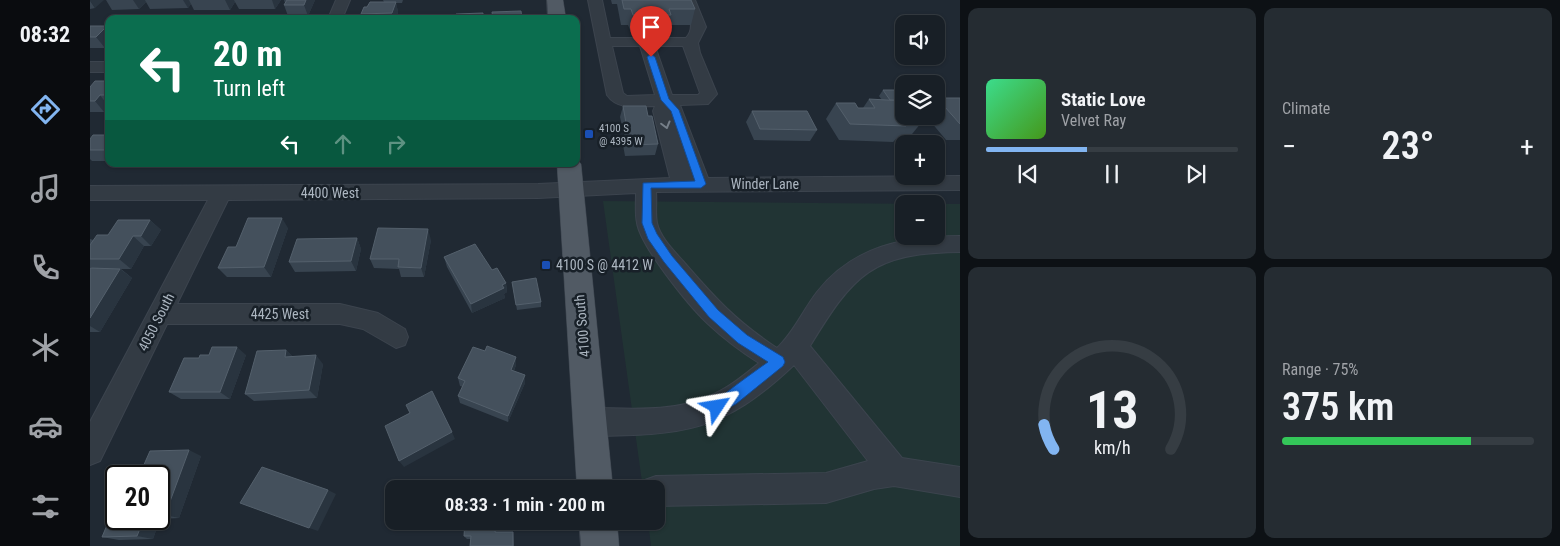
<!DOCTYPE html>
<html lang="en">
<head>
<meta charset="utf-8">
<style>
	:root { --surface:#181f26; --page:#252c32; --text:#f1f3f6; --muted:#9fa2a7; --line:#363d43; --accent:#82b5f1 }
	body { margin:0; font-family:"Roboto Condensed",sans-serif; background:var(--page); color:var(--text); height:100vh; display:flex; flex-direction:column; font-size:19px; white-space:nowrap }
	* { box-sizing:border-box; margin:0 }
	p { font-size:16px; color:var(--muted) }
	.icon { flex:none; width:28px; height:28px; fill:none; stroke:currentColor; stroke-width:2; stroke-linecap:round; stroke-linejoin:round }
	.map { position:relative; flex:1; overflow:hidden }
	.side { display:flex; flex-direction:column; gap:8px; padding:8px; background:#0d1115; width:600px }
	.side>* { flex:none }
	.guide { position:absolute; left:15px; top:15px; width:475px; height:152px; border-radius:10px; box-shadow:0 1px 4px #0004,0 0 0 1px var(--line); background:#0b6e4f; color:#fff; overflow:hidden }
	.controls { position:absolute; left:805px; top:15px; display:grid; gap:10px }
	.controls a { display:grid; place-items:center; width:50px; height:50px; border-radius:10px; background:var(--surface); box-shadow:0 1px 4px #0004,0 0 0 1px var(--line); font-size:25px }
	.speed { position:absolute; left:15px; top:465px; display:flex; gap:10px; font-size:25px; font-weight:700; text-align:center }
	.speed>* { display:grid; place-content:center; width:65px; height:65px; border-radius:50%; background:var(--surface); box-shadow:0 1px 4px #0004,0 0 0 1px var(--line); line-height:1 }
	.speed .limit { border:2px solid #111; border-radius:8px; background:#fff; color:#111 }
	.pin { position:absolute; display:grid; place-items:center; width:42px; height:42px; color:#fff; margin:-51px -21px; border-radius:50% 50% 50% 0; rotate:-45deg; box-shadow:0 0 5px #0007 }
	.pin .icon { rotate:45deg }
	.me { position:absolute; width:55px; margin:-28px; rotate:57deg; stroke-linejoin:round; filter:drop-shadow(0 0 4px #0008) }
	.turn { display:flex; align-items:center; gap:18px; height:105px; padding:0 25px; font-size:22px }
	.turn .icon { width:65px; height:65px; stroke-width:2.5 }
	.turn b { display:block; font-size:35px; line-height:42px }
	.lanes { display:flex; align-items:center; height:48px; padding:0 25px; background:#0003; justify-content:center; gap:25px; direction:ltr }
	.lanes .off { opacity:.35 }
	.big { font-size:38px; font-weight:600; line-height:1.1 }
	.side .widget { flex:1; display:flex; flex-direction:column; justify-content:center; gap:8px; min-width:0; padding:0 18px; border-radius:10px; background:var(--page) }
	.side .dial { align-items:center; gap:0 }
	.dial svg { height:130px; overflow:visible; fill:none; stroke:var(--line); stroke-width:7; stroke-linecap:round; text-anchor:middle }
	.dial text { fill:var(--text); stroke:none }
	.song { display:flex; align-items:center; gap:15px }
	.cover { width:60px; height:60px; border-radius:8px; background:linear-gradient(135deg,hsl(150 70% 55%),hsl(100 70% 35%)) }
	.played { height:5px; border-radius:2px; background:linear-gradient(90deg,var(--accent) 40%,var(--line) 40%) }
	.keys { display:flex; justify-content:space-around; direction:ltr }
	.heat { display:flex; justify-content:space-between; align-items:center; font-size:28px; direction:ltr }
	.charge { height:8px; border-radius:4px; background:linear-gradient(90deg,#34c759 75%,var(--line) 0) }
	.side .tiles { flex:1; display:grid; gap:8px; grid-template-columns:repeat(2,1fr) }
	.trip { position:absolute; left:295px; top:480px; width:280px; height:50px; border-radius:10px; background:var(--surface); box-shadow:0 1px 4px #0004,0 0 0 1px var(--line); font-weight:600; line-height:50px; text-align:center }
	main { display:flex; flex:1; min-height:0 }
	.menu { display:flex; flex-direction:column; width:90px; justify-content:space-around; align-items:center; background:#0a0c0f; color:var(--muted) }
	.menu .icon { width:35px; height:35px }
	.menu .selected { color:var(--accent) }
	.menu b { font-size:22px; color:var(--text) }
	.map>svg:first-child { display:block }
	.green { fill:#213434 }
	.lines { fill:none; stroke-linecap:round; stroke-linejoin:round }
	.minor-casing { stroke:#3c444e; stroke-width:2 }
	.major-casing { stroke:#3c444e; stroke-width:1 }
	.minor { fill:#333b44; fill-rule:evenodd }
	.major { fill:#515a64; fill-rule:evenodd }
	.wall { fill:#384450 }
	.shaded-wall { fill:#29343f }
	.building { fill:#44505c; stroke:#54606c }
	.oneway { stroke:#767f89 }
	.route { fill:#1a73e8; stroke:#114b97 }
	.transit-dot { fill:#1a4fb4; stroke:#182028; stroke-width:2 }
	.labels { text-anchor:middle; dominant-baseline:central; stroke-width:5; stroke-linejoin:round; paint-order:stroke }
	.far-poi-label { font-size:11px; fill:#acb6c1; stroke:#182028; text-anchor:start }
	.street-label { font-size:14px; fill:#acb6c1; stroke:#182028 }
	.poi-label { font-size:14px; fill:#acb6c1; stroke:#182028; text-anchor:start }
</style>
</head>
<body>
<main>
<nav class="menu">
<b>08:32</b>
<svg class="icon selected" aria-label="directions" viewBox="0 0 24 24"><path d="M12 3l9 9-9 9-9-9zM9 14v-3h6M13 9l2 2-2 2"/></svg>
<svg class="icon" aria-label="music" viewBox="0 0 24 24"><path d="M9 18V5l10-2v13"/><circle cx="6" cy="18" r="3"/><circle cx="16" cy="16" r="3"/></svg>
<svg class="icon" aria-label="phone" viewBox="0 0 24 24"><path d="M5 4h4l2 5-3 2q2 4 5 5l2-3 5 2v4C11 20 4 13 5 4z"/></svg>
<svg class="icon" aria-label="climate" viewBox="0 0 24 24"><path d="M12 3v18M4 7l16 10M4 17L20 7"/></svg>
<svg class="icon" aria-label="car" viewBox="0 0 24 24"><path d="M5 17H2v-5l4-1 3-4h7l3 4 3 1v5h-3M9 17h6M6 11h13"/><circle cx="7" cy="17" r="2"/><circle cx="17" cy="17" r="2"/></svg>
<svg class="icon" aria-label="filters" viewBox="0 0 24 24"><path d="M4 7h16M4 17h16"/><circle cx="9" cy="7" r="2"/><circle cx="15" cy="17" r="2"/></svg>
</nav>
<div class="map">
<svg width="870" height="546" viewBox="0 0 870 546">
	<rect width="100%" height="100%" fill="#202933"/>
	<path class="green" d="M513,201L838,204H814V236H846V204H870V546H561L558,521H566V489H553Z"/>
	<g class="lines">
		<defs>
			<path id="minor" d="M246,0H260L252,19H238Z
				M498,0H512L520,38H596C607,26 597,12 591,0H605L616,27L608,43L610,53L627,94L618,104L590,105L618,178L870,176V190L566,192C567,202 565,213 567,223C570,237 584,251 593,261C625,298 646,321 687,348C704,332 713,310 727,292C763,246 815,236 870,236V252C782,253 764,274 720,346L812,458L870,467V497L804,486L784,489L736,503L566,506V489H552L555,480L566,476L736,473L778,461L704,365C632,433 594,435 499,436L489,432L485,422L489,412L499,408C537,408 581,413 617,397C636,390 653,376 669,363C650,351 633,338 617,323C599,306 551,247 547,223C545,214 546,202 546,193L448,198L138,200L87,304H250L288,313L315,329L318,337L315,345L306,348L273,329L250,324H77L10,461L0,465V422L118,200H0V186L448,184L580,178L563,111L565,106C548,106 528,111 517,95ZM522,46H550L565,95L537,96L533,93ZM565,46H593L610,93L608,95H582Z
				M0,62H19V72H0Z"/>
			<path id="major" d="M457,0H473L476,19H458Z
				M486,158L491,164L523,489H487L467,164H486Z
				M489,521H527L529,546H491Z"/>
		</defs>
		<use href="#minor" class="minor-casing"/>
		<use href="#major" class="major-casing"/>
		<use href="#minor" class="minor"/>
		<use href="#major" class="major"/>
	</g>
	<path class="wall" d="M0,0L5,8L0,9Z
		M16,0H191L185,9H149L145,2L140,10H104L101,4L98,8L60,9L56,2L49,9L22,10Z
		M194,0H225L218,16H198L194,5L195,3Z
		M293,0H313L312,3H306L308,12L306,19H272L271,14L277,7L294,2Z
		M521,0H601L605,9L601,25H578L577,31L540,30L538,25H531L527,4H522Z
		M0,26L19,28V43L15,48H0Z
		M19,81V107L14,112H0V87Z
		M793,90L811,100L831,123L818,139H806L803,142L749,140L736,119L746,103L768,108H773L779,99L792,100L789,96Z
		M846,98H870V140H856L836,116H846Z
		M533,106L558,116L568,144L565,155L535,156L533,145L535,139L530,117Z
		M662,111L727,130L720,141L664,140L656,122Z
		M19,135V161H2L0,159V139Z
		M60,220L71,230L61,246H54L41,269H31L42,278L10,332H0V268H2L0,267V239L3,240Z
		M198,228L181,277H137L128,268L146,247Z
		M267,238L271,249L266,271L205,272L199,262Z
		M341,240L334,277H311L309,269L284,268L280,259Z
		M354,257L402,270L416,283L417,292L414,294L415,298L382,313L357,267Z
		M422,282L451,302V307L427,310Z
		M196,350L203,357L233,364L227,398L164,401L155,394Z
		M395,351L426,357V365L424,371L435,375V383L418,422L370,403L368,396L373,387L370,386L368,378Z
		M156,355L140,399H91L79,392L109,358Z
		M111,456L89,518L70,519L63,539L29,540L12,537L26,519H69V476Z
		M375,521H407L406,532H423L424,546H380L381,539H377L374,536Z"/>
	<path class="shaded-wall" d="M0,0H14L5,8L0,1Z
		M43,0H55L56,2L49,9Z
		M93,0H99L101,4L98,8Z
		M135,0H144L145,2L140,10Z
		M182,0H191L185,9Z
		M216,0H225L218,16L214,5Z
		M306,2L308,12L306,19H303L302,13Z
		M17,26L19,28V37H16L19,40V43L15,48L6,37Z
		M10,95L19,107L14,112L5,101Z
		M192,218L198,228L181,277L174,267Z
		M60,220L71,230L61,246L51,236Z
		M338,229L341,240L334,277L331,268Z
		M43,236L54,246L41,269L29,259Z
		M267,238L271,249L266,271L261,261Z
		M30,269L42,278L10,332L0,326V318Z
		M416,283L417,292L414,294L415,298L382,313L381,304Z
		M147,347L156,355L140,399L130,392Z
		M196,350L204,358L195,357Z
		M226,355L233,364L227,398L219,390Z
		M426,357V365L421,378V370Z
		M435,375V383L418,422V416Z
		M362,432L365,439L314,467L309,461Z
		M99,450L111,456L89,518L75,515Z
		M238,490L246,494L228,531L219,528Z
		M54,519H70L63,539L47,536Z
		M406,521H407L406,535L405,532Z"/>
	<path class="building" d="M197,0H216L214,5H194Z
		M532,0H601L605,9H579L581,15H543L541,9H534Z
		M280,2H306L302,13L271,14L274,7H277Z
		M431,11L432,19H403L402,12Z
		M393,13V19H366V14Z
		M181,17H191H188V19H180Z
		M188,17H207L206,19H188Z
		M0,26H17L6,37H0Z
		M5,81H19V95H10L5,101H0V87Z
		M793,90H804L811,100H800Z
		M847,98H870V124Z
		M779,99L814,101V116H827L831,123H813L816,126L760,124L746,103H765L768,108H785Z
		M533,106H556L558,116H562L568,144L538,145L536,134H538Z
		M662,111H717L727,130L670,129Z
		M3,135H19V150H0V139Z
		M158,218H192L174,267L128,268L138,247H146Z
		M28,220H60L51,236H43L29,259H0V245L7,235H18Z
		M288,228L338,229L331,268L308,267L309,259H280Z
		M267,238L261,261L199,262L207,239Z
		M385,244L402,270L407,268L416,283L412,285L414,288L381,304L354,257Z
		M0,268L30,269L0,318Z
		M446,278L451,302L426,305L422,282Z
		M397,346L426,357L421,370L435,375L418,416L368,396L375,381L368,378L383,347L395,351Z
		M122,347H147L130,392H79L94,358H109L110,355H119Z
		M196,350L195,357L226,355L219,390L155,394L167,351Z
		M342,391L362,432L309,461L295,426L320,413L316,405Z
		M99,450L75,515H69V476H49L60,451Z
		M172,467L238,490L219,528L150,503Z
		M26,504V519H54L47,536L12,537Z
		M375,521H406L405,532H423V546H380L381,536H374Z"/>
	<defs><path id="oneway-chevron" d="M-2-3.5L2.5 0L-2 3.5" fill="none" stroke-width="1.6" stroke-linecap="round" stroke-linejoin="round" transform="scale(1.25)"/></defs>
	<use class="oneway" href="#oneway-chevron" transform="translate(576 125) rotate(75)"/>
	<path class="route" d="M561,54L565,57L579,99L589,110L616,184L611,188H561L562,223L567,234L582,256L628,310L657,335L693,357L695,362L693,366L646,404L627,414L622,412L620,407C623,401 668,369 678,362L648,343L619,317L574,262L558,239L552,223L553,183L605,181L581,111L571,100L557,57Z"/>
	<g class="transit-dot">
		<rect x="494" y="129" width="10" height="10" rx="2.5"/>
		<rect x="451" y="260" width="10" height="10" rx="2.5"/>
	</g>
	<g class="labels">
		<g class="far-poi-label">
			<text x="509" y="128">4100 S<tspan x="509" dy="13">@ 4395 W</tspan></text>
		</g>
		<g class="street-label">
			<text x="675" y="184">Winder Lane</text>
			<text x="240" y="193">4400 West</text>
			<text x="190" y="314">4425 West</text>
			<text transform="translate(66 322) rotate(-63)">4050 South</text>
			<text transform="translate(492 326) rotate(-95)">4100 South</text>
		</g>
		<g class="poi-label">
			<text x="466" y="265">4100 S @ 4412 W</text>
		</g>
	</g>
</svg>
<div class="controls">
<a><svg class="icon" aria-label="sound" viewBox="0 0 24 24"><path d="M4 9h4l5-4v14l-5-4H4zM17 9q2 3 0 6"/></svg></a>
<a><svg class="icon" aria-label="layers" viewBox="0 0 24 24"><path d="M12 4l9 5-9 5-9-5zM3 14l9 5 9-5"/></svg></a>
<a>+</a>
<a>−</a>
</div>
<div class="speed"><div class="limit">20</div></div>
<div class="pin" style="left:561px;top:57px;background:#d93025"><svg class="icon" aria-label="arrive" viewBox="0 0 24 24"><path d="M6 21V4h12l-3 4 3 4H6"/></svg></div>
<svg class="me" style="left:627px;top:407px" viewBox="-20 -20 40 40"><path d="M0-17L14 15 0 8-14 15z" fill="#1a73e8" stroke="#fff" stroke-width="4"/></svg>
<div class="trip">08:33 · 1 min · 200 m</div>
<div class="guide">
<div class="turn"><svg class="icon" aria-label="left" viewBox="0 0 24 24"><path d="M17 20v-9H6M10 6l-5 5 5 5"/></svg><div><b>20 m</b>Turn left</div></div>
<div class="lanes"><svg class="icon" aria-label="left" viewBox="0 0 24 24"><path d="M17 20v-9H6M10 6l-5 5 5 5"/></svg><svg class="icon off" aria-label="ahead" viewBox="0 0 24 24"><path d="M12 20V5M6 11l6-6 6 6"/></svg><svg class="icon off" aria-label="right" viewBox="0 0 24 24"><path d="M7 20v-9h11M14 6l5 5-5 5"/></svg></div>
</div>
</div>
<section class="side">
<div class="tiles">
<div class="widget">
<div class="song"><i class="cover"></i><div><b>Static Love</b><p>Velvet Ray</p></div></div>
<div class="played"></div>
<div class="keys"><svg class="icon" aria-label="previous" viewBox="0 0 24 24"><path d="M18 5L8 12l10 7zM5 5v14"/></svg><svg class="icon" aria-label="pause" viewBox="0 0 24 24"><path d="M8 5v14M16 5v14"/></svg><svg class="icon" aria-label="next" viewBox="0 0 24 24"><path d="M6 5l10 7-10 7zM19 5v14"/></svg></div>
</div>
<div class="widget"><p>Climate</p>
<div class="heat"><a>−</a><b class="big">23°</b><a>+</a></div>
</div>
<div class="widget dial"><svg viewBox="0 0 100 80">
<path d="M14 69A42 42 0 1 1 86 69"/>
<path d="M14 69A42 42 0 0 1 8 54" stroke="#82b5f1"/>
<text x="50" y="56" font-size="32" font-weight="700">13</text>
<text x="50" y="72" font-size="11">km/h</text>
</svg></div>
<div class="widget"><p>Range · 75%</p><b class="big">375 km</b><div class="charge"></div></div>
</div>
</section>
</main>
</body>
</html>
